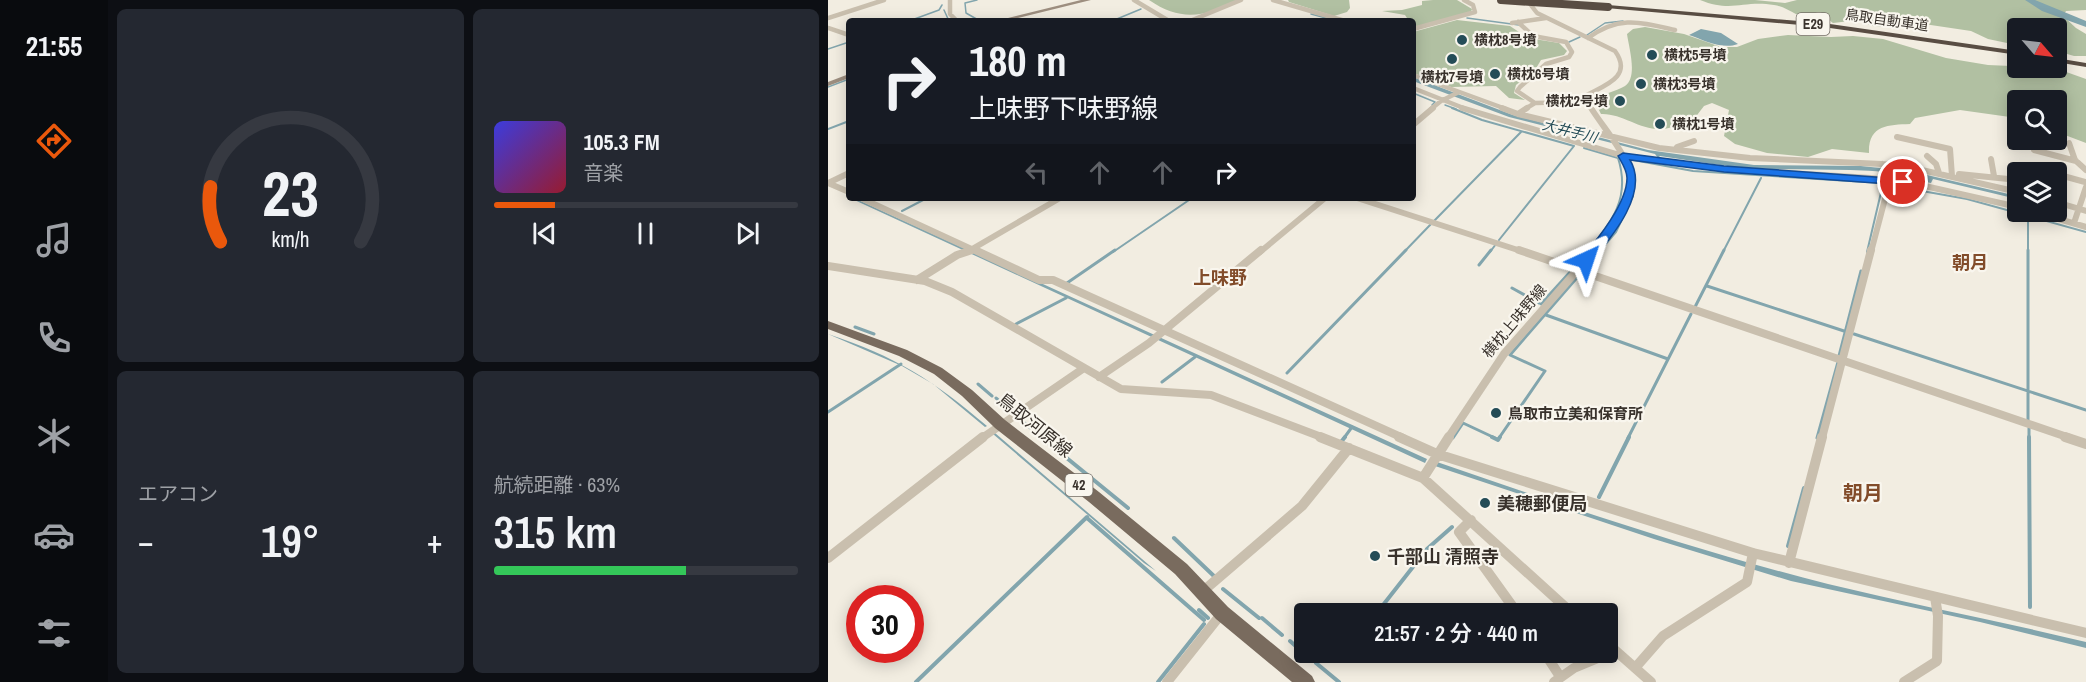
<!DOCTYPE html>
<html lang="ja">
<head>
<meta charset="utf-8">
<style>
	:root { --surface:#171b24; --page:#242831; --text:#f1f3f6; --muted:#9ea1a6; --line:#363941; --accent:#ea580c }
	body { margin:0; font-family:"Archivo Narrow","Noto Sans JP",sans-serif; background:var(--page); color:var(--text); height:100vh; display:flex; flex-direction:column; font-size:22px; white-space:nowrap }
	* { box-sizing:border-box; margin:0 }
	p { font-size:20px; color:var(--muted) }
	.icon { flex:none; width:33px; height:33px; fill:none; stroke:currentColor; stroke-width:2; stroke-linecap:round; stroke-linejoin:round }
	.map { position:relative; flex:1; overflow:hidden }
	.panel { display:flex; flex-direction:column; gap:9px; padding:9px; background:#0d0f14; width:720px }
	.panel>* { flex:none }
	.guide { position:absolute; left:18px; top:18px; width:570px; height:183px; border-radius:6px; box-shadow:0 3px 15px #0003; background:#171b24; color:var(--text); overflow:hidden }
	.needle { width:39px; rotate:118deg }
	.tools { position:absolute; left:1179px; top:18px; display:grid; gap:12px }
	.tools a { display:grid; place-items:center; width:60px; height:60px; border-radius:6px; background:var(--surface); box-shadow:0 3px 15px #0003; font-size:30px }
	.speed { position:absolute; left:18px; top:585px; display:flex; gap:12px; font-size:30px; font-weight:700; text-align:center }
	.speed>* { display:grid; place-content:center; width:78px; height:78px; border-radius:50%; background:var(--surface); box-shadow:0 3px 15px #0003; line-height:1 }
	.speed .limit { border:9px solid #d22; background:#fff; color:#111 }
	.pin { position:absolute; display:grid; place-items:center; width:51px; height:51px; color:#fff; margin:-26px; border:3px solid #fff; border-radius:50%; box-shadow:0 2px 6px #0007 }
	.me { position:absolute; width:66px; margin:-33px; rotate:42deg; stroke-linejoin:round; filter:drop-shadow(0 0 4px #0008) }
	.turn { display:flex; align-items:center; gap:21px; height:126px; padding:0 24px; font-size:27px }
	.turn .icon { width:78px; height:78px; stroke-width:2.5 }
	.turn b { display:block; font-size:42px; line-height:51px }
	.lanes { display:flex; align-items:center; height:57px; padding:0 24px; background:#0003; justify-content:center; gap:30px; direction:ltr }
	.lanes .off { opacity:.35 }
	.big { font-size:45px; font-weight:600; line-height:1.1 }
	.panel .tile { flex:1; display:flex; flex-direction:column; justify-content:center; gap:9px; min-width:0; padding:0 21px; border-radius:9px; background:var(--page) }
	.panel .dial { align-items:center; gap:0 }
	.dial svg { height:156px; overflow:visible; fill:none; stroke:var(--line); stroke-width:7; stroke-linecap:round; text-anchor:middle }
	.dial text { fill:var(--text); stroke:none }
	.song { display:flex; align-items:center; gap:18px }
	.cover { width:72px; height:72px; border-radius:9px; background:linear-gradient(135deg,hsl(240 70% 55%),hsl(350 70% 35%)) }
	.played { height:6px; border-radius:3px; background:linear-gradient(90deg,var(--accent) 20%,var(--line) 20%) }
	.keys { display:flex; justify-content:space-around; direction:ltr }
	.heat { display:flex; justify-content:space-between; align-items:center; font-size:33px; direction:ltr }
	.charge { height:9px; border-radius:4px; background:linear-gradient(90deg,#34c759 63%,var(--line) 0) }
	.panel .tiles { flex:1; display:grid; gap:9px; grid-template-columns:repeat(2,1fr) }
	.trip { position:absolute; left:466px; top:603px; width:324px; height:60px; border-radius:6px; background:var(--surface); box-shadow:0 3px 15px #0003; font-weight:600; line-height:60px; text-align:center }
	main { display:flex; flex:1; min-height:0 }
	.tab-bar { display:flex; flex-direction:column; width:108px; justify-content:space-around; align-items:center; background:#090b0e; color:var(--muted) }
	.tab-bar .icon { width:42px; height:42px }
	.tab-bar .active { color:var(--accent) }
	.tab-bar b { font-size:27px; color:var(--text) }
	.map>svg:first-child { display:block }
	.green { fill:#b1c0a2 }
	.water { fill:#82a5ad }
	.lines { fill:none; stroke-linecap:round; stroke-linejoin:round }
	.stream-far3 { stroke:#82a5ad; stroke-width:1.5 }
	.stream-far2 { stroke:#82a5ad; stroke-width:2 }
	.stream-far1 { stroke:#82a5ad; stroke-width:3 }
	.stream { stroke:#82a5ad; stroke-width:4 }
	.river { fill:#82a5ad; fill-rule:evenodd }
	.minor-far3 { stroke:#c9bfae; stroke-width:4.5 }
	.minor-far2 { stroke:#c9bfae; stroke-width:6 }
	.minor-far1 { stroke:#c9bfae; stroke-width:8 }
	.minor { stroke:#c9bfae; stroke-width:10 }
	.secondary { fill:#9d8e7f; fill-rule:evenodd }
	.primary { fill:#796b5e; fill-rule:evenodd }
	.motorway { fill:#594d43; fill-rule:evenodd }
	.motorway-bridge { stroke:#594d43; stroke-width:8 }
	.route { fill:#1a73e8; stroke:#114b97; stroke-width:1.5 }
	.poi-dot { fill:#244c57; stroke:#f9f6ee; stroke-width:2 }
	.labels { text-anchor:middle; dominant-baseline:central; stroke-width:4.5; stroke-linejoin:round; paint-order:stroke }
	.far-street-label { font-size:14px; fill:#39322c; stroke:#f9f6ee }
	.shield { fill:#f9f6ee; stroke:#736d66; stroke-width:1.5 }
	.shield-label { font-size:14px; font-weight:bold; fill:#39322c }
	.far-poi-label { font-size:14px; font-weight:bold; fill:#39322c; stroke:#f9f6ee; text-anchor:start }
	.far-water-label { font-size:14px; font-style:italic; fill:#244c57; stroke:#f9f6ee }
	.street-label { font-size:15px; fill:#39322c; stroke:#f9f6ee }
	.poi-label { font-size:15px; font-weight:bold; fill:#39322c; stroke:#f9f6ee; text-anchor:start }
	.quarter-label { font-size:18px; font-weight:bold; fill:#824c2a; stroke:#f9f6ee }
	.near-street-label { font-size:18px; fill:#39322c; stroke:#f9f6ee }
	.near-poi-label { font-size:18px; font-weight:bold; fill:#39322c; stroke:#f9f6ee; text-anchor:start }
	.near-neighbourhood-label { font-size:20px; font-weight:bold; fill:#824c2a; stroke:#f9f6ee }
</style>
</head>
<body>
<main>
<nav class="tab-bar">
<b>21:55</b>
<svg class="icon active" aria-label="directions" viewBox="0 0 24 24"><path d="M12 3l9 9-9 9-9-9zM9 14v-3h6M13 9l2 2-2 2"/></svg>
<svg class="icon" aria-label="music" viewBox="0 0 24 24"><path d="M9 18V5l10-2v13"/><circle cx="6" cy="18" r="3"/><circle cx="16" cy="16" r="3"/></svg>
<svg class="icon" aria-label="phone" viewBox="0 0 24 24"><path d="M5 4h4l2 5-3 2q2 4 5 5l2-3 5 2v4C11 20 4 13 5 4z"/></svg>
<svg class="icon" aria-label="climate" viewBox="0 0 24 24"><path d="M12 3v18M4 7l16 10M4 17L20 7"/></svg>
<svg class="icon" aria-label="car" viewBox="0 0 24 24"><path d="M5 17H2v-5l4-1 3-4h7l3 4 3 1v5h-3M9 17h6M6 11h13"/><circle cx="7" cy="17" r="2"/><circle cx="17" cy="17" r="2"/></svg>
<svg class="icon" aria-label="filters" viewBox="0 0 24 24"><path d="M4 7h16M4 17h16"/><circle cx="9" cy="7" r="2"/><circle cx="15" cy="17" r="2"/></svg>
</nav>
<section class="panel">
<div class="tiles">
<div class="tile dial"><svg viewBox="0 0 100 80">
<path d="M14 69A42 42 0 1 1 86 69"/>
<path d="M14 69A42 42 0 0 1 9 41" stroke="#ea580c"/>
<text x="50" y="56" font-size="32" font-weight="700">23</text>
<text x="50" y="72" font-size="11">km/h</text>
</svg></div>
<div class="tile">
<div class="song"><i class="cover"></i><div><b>105.3 FM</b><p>音楽</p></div></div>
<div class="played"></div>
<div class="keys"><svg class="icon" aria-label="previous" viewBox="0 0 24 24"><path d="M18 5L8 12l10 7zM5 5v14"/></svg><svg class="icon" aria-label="pause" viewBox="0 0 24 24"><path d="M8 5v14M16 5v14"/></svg><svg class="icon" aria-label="next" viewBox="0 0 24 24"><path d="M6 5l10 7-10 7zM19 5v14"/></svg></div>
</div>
<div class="tile"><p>エアコン</p>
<div class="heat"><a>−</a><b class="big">19°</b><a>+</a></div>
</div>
<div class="tile"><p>航続距離 · 63%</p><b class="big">315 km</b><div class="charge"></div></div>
</div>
</section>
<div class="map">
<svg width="1258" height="682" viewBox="0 0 1258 682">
	<rect width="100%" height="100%" fill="#f2ede1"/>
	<path class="green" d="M321,0H410C377,17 353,22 321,0Z
		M460,0H521L522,8L519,12L506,16L461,2Z
		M605,0H629L644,9L643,12L585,28V21H581L577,15L554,11L574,10L594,5V1Z
		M872,0H927L957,3L969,0H1258V10L1238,11L1235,16L1248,28L1258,34V56H1246L1229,51L1228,28H1190L1189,38L1182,37L1179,43L1160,39L1143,31L1096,24L1056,27L1044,26L1031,20L1005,23C999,19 993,6 985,15L989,20C973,21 961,7 946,5C915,0 904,13 872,0Z
		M629,20L682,26L700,38L731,43L739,51L736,55L713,60L707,70L688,85L686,93L697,100L681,98L668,86L623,87L618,84L630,81V79L624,76L616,77L612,82L585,73V32Z
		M817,27L856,34L893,47H909L930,39L960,35L1003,37L1025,36L1055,39L1118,58L1160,65L1227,68L1258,79V143L1229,132L1228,100H1190L1189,118L1132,110L1087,118L1082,124C1060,125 1040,125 1041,153L1004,149L980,157L939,153L907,144L896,136L901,110L884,103L876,106L863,123C850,122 846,128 835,129C813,131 794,113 773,114L766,100C775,93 787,92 797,86C810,77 801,48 799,34L805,29Z"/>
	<path class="water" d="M873,29L893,33L910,44C894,50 876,40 861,35Z
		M585,77L685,115L820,150L926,165L1033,166L1082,171L1189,196V199L1105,179L1103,183L1098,182L1095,177C1043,167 990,171 938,169C902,168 867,161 832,156L830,158L827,154L681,117L585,81Z
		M22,198H26L599,459L597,463Z
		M0,334C67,356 105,380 159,426L157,427L105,384L74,366Z
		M167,433L328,571L316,563L165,434Z
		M609,462C737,506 869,551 1000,584C1086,605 1172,621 1258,642V648L1152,622L963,581L826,539L607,466Z"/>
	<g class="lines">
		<path class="stream-far3" d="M149,0L137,3L138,13L152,21
			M116,10L121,21
			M483,14L509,21
			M639,18L691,25
			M516,19L526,21
			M81,21L111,10L114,5
			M284,21L313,9
			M759,35L777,23L795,21
			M741,42L752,37
			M0,49L21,42
			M0,87L21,79
			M585,93L607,102L604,105
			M617,105L628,109"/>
		<path class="stream-far2" d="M624,108L654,120L746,146L671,240
			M0,129L21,121
			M756,148L790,158C803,198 784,222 759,252
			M805,160L865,171L1053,183
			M1066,186L1139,199L1258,232
			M74,211L99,198
			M1200,215V252
			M606,221L693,132
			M285,252L364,198
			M576,252L603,224
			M662,252L668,244
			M771,252L788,232L805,196
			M895,252L933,178
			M1039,252L1055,184"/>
		<path class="stream-far1" d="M1200,250V422
			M651,265L663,250
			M748,265L760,250
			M757,268L772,250
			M239,283L287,250
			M879,286L1016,331
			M684,288L711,303
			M713,304L743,271
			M867,307L896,250
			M718,315L840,359
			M188,324L238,298
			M27,327L46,334
			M1026,334L1258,410
			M1011,356L1033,271
			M459,373L578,250
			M334,382L367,357
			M150,384L164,396
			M168,398L184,412
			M0,412L73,364
			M189,417L215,438
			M1201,428V438
			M516,438L524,427
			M625,438L635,423L667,438
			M671,438L717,371L682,355L753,273
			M800,438L863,314
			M989,438L1010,362"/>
		<path class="stream" d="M213,437L300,508
			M664,437L670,440L672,437
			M1201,437L1202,607
			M513,442L517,437
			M771,497L801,437
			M259,518L376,620
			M346,538L388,578
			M960,546L976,488
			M395,589L431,618
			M371,610L380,618
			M548,614L599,549L624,527
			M434,618L454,635
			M462,641L480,657
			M501,652L488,663L511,682
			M88,682L259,517
			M330,682L376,624"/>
		<path class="river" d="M1197,0H1207L1258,21V27L1214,11Z"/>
		<path class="minor-far3" d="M122,0V14L129,21
			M306,0L341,21
			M445,0L517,21
			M699,0L709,13L787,51C805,76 778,85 759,95L757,99L764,109
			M0,18L56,0
			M362,21L413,0
			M690,22L705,36L738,42L744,52L741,57L718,64L692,87L689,91L707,103L697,109
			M684,23L718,18
			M0,28L21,35
			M585,29L647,12L645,5L636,0
			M760,38C791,15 812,22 847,30
			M585,75L678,109
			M585,88L638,109
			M707,103L757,102
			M603,109L613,101L631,92"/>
		<path class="minor-far2" d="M634,108L795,156L896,169L1043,178L1088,184L1190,207
			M674,108L690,114L831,148L922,158L1054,164L1085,168L1190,192
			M763,108C775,127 793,147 801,168C811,192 781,234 766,252
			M690,114L699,108
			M585,125L605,108
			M1069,137L1122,149L1124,176
			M1241,143L1247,160L1258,170
			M848,150L849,147L866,141
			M1206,150L1248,161
			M1099,156L1108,164L1111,173
			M1163,159L1166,176
			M1131,174L1190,180
			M1228,174L1257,182
			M0,183L21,173
			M0,183L21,192
			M33,198L150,252
			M529,198L696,252
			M1228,202L1258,211
			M1207,212L1258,227
			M1246,223L1258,187
			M139,252L232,198
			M432,252L497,198
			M1043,252L1062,180L1054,164"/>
		<path class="minor-far1" d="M147,250L211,280H225L575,438
			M691,250L1242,438
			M0,266L97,281L124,292L293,389L383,395L496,438
			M89,280L129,255L144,250
			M271,377L321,343L433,250
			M154,438L256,368
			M620,438L676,354L767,250
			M994,438L1043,250"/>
		<path class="minor" d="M492,437L595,478
			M571,437L609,454L925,553L1258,633
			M621,437L595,478L745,614
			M1237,437L1258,444
			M643,520L631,532L690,614
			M0,558L155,437
			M961,563L994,437
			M374,592L474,506L521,448
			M780,644L823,682
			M716,652L731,675
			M807,668L835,636L919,582L925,553
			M339,682L394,613
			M726,682L746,668L787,651
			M1076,682L1109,661L1110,616L1107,597"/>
		<path class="secondary" d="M253,0H263L178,21H168Z
			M21,74V78L0,86V82Z"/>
		<path class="primary" d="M0,321L79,350L114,368L144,390L177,420L271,492L359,564L400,607L484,676L487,682H464L388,619L347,574L261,502L167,428L134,396L106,374L71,356L0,329Z"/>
		<path class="motorway" d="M780,5L995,23L1190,51V55L995,27L778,8Z
			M1228,58L1258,63V67L1228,62Z"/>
		<path class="motorway-bridge" d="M673,0L780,7"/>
	</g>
	<path class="route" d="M795,153L896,166L1075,179L1080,182L1075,185L896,172L802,160C822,193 783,238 763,262H754V257C770,239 799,203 799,178C799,170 794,163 790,156Z"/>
	<g class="poi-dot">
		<circle cx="634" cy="40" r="6"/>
		<circle cx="824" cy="55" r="6"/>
		<circle cx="624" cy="59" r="6"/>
		<circle cx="667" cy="74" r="6"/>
		<circle cx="813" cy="84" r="6"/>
		<circle cx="792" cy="101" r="6"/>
		<circle cx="832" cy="124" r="6"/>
		<circle cx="668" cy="413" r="6"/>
		<circle cx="657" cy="503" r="6"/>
		<circle cx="547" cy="556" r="6"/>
	</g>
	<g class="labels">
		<g class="far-street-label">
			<text transform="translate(1059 20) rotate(8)">鳥取自動車道</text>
		</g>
		<g class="shield">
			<rect x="968.5" y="13" width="33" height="22" rx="4.5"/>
			<rect x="237.5" y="474" width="27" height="22" rx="4.5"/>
		</g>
		<g class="shield-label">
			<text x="985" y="24">E29</text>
			<text x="251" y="485">42</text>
		</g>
		<g class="far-poi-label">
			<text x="646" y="40">横枕8号墳</text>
			<text x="836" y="55">横枕5号墳</text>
			<text x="679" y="74">横枕6号墳</text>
			<text x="624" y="77" text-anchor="middle">横枕7号墳</text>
			<text x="825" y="84">横枕3号墳</text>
			<text x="780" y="101" text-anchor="end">横枕2号墳</text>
			<text x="844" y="124">横枕1号墳</text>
		</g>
		<g class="far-water-label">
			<text transform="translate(742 131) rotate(14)">大井手川</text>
		</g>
		<g class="street-label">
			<text transform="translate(686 321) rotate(-50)">横枕上味野線</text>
		</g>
		<g class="poi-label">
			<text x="680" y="413">鳥取市立美和保育所</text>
		</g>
		<g class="quarter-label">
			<text x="1142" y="262">朝月</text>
			<text x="392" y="277">上味野</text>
		</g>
		<g class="near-street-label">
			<text transform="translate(207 425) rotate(39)">鳥取河原線</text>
		</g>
		<g class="near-poi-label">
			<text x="669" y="503">美穂郵便局</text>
			<text x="559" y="556">千部山 清照寺</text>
		</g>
		<g class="near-neighbourhood-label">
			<text x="1035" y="492">朝月</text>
		</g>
	</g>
</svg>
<div class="tools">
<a><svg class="needle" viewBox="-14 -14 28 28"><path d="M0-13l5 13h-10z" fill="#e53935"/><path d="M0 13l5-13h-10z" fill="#9ea1a6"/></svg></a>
<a><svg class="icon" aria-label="search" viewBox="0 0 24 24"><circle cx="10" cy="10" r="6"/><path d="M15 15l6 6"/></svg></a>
<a><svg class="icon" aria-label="layers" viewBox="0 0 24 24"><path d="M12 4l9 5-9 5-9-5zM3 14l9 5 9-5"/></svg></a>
</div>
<div class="speed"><div class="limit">30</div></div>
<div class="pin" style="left:1075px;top:182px;background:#d93025"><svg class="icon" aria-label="arrive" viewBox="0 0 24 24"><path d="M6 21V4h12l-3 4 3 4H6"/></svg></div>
<svg class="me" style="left:758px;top:260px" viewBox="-20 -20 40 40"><path d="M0-17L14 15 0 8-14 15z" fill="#1a73e8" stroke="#fff" stroke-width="4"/></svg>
<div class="trip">21:57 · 2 分 · 440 m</div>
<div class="guide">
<div class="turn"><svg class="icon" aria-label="right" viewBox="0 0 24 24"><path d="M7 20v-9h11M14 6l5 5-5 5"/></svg><div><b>180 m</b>上味野下味野線</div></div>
<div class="lanes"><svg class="icon off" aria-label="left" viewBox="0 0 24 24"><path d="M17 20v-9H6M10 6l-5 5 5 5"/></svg><svg class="icon off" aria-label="ahead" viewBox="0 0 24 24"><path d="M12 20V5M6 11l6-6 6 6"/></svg><svg class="icon off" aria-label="ahead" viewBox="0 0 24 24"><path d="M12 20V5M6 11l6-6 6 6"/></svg><svg class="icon" aria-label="right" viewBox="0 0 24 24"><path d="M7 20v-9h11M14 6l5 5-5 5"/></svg></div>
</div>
</div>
</main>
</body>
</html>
